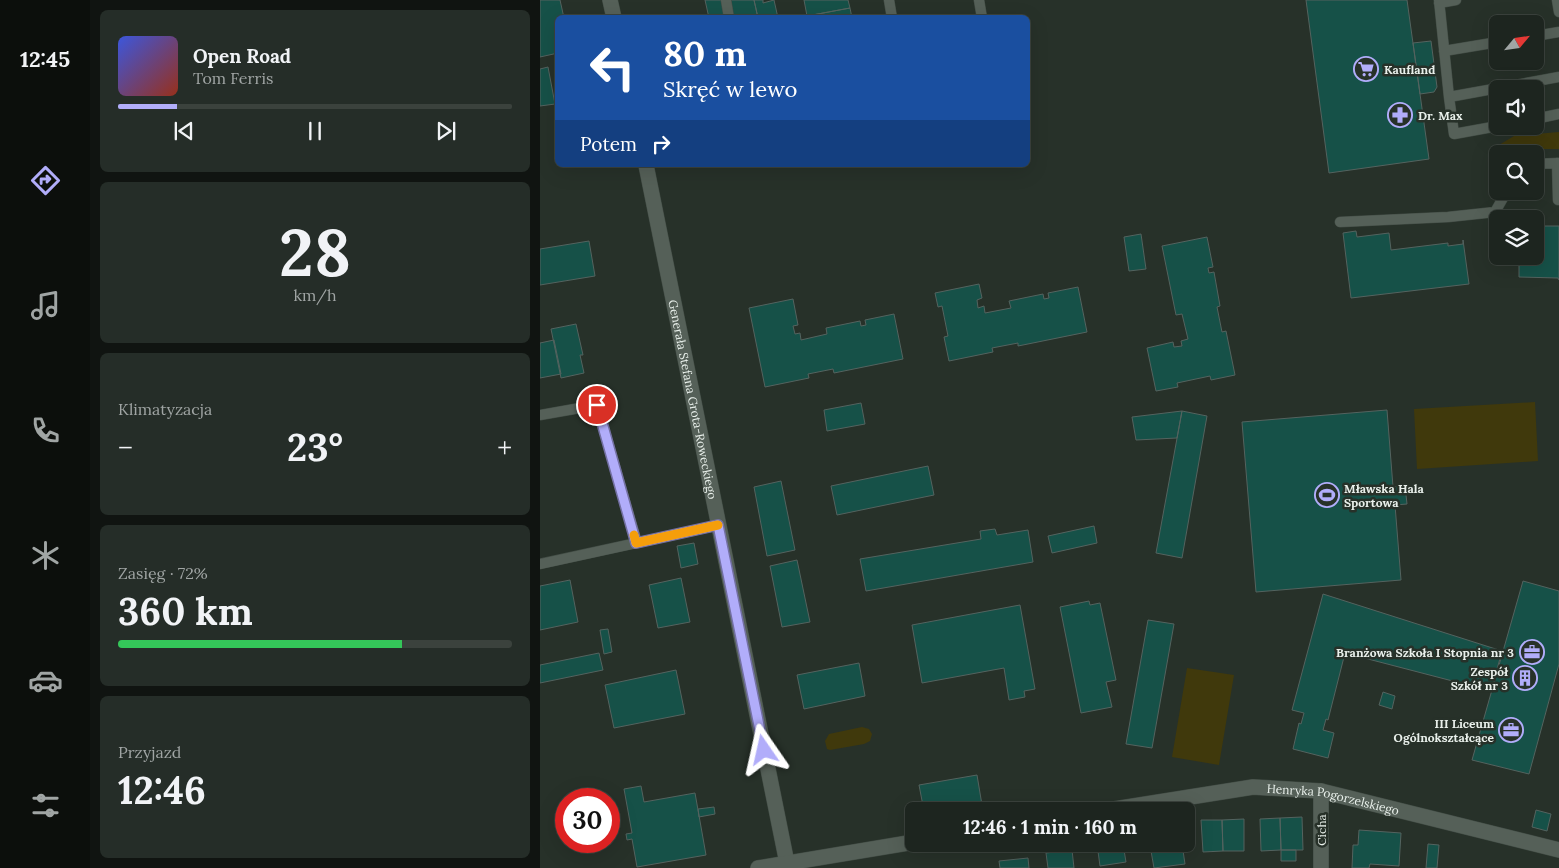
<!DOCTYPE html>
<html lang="pl">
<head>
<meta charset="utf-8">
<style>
	:root { --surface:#1d251f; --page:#252d28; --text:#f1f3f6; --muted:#a0a5a4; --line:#3b423d; --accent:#b1adfa }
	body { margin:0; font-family:Lora,serif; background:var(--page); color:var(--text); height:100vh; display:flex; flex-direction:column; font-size:19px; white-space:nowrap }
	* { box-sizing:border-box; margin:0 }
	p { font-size:16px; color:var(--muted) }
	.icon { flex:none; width:28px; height:28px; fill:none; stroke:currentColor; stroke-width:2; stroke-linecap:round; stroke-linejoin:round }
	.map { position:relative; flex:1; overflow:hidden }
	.details { display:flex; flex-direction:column; gap:10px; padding:10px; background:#101411; width:450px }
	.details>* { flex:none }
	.guide { position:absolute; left:15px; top:15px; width:475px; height:152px; border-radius:8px; box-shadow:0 5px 20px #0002,0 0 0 1px var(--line); background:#1a4fa0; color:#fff; overflow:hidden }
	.needle { width:32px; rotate:61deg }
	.controls { position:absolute; left:949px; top:15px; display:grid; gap:10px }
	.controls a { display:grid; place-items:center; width:55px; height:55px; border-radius:8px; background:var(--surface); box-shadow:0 5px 20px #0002,0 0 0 1px var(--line); font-size:25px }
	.speed { position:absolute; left:15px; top:788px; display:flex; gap:10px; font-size:25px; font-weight:700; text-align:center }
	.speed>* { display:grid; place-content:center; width:65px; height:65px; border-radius:50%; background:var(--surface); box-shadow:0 5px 20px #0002,0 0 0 1px var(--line); line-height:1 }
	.speed .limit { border:8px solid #d22; background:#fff; color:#111 }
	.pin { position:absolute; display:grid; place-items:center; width:42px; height:42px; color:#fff; margin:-21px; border:2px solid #fff; border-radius:50%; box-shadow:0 1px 5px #0007 }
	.me { position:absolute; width:55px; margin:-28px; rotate:349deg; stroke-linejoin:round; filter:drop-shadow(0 0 4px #0008) }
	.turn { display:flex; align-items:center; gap:18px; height:105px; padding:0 25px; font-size:22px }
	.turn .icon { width:65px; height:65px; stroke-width:2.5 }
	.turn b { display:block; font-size:35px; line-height:42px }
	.then { display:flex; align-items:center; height:48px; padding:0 25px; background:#0003; gap:10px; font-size:19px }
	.big { font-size:38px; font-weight:700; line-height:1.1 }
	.details .tile { flex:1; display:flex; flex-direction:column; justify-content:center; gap:8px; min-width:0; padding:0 18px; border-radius:8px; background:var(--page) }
	.details .dial { align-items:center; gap:0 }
	.dial b { font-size:65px; line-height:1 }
	.song { display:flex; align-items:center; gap:15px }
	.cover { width:60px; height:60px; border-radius:8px; background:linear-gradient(135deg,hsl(230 70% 55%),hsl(10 70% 35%)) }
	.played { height:5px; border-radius:2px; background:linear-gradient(90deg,var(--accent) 15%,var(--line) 15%) }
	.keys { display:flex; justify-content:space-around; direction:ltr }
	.heat { display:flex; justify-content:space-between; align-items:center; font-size:28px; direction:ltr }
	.charge { height:8px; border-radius:4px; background:linear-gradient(90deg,#34c759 72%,var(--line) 0) }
	.trip { position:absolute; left:365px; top:802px; width:290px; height:50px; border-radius:8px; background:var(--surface); box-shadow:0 5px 20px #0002,0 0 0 1px var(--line); font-weight:700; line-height:50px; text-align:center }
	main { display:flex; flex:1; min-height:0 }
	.tabs { display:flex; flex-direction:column; width:90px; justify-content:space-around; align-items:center; background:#0c0f0c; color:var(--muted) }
	.tabs .icon { width:35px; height:35px }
	.tabs .active { color:var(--accent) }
	.tabs b { font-size:22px; color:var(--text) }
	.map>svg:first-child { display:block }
	.green { fill:#40390c }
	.building { fill:#165148; stroke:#54635f }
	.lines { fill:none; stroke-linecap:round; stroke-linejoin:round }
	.lane-casing { stroke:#434d46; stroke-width:11 }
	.street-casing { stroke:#434d46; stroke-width:16 }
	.lane { stroke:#556058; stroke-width:10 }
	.street { stroke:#556058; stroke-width:15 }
	.route-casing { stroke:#7370a2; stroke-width:12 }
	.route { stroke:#b1adfa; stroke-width:9 }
	.slow { stroke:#f59e0b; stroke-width:9 }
	.labels { text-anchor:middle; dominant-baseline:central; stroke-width:5; stroke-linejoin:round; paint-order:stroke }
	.poi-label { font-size:12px; font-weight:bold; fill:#e9f0eb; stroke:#273129; text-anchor:start }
	.street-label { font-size:12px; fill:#e9f0eb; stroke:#273129 }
</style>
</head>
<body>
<main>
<nav class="tabs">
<b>12:45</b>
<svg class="icon active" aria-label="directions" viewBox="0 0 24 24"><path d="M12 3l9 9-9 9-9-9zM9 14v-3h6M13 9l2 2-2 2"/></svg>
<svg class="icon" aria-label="music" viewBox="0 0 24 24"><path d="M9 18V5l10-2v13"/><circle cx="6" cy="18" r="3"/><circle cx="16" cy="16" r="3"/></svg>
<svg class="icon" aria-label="phone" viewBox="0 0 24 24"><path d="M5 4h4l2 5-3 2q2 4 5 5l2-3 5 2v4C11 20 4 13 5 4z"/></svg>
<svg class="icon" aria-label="climate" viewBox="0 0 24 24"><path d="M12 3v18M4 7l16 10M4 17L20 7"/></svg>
<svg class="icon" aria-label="car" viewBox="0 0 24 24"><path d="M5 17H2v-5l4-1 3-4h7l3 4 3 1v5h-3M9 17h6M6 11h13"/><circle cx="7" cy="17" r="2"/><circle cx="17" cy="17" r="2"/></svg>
<svg class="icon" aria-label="filters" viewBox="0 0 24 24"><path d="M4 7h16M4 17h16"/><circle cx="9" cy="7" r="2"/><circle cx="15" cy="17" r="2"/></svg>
</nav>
<section class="details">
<div class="tile">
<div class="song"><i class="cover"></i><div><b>Open Road</b><p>Tom Ferris</p></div></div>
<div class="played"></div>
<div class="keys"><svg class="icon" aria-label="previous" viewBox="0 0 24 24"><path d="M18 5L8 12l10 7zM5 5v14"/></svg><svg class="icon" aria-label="pause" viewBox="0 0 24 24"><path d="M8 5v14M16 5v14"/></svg><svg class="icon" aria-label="next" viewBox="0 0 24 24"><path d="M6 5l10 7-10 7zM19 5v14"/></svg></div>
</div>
<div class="tile dial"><b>28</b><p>km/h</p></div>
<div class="tile"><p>Klimatyzacja</p>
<div class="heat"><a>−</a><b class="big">23°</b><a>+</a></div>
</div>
<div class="tile"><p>Zasięg · 72%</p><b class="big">360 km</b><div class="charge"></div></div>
<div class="tile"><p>Przyjazd</p><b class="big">12:46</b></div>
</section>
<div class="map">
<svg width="1019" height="868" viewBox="0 0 1019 868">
	<rect width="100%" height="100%" fill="#273129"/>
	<path class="green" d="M1019,132V149H973L972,147L959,145L974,136Z
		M995,402L998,461L877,469L874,409Z
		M647,668L694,675L679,765L632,757Z
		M322,727L329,729L332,734L330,741L324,744L290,750L287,749L285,741L289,734Z"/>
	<path class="building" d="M0,0H20L24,18H18V53L0,57Z
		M165,0H214L218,18H169Z
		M214,0H223V3L234,0L238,18H218Z
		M264,0H308L310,8L267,16Z
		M766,0H867L889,159L789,173Z
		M310,8L312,18H267V16Z
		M891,41L897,87L894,92L880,94L873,43Z
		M8,67L15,104L0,106V69Z
		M995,226H1019V280L1018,278L979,277V256H995Z
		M816,231L817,237L849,233L851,250L908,243V246L923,244V240L929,284L811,298L803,233Z
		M601,234L606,269L589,271L584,237Z
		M667,237L673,267L668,268L669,273L674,272L680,306L677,307L682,332L686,331L695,375L671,380L670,376L637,383L638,387L616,391L607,348L633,342L634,347L642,346L641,341L648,339L642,314L636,315L622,246Z
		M49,241L55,276L0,285V249Z
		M439,284L442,298L437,300L438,308L444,306L445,313L471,308L469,301L503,294L504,299L509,298L508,293L538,287L547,332L478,346V343L452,348L453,352L409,361L404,337L408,336L402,306L398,307L395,293Z
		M253,299L258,325L253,326L255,334L260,333L261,340L287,334L286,328L320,321L321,326L326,325L325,320L354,314L363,359L294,373L293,369L268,374L269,378L225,387L209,308Z
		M36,324L43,355H40L44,373L21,378L11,329Z
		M14,340L21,374L0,378V343Z
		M321,403L325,424L287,431L284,410Z
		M847,410L853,487L865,486L867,504L855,505L861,580L716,592L702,422Z
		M642,411L637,438L596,440L592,417Z
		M642,411L667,416L642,558L616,553Z
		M388,466L394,495L297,515L291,486Z
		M241,481L255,550L227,556L214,487Z
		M554,526L557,543L512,553L508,536Z
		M455,529L457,535L488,530L493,562L326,591L320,559L441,539L440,531Z
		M154,543L158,564L141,568L137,546Z
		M257,560L270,622L242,627L230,566Z
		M141,578L150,622L118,628L109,585Z
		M30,580L38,622L0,630V586Z
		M983,581L1019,591V664L989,774L932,760Z
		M783,594L962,651L951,691L805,653L788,720L786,719L783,730L794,733L788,758L753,749L759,723L761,724L764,713L752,710Z
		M549,601L550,605L560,603L576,680L566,682L572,707L541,713L520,607Z
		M480,605L495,689L484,691L485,697L469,700L464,668L382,683L372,625Z
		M608,620L634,624L612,748L586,744Z
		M68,629L72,652L64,654L60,630Z
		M59,653L63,670L0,683V665Z
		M319,663L325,696L264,709L257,675Z
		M136,670L145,714L74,728L65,685Z
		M843,692L855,696L852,709L839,705Z
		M437,775L442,805L405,811H384L379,785Z
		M101,786L104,802L155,793L166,855L97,867L92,839L87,840L86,834L92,833L84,789Z
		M174,807L175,814L159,817L158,809Z
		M996,810L1011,814L1007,831L992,827Z
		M762,817L763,850H741L740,818Z
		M740,818L741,850L721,851L720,819Z
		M704,819V851H683L682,820Z
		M661,820H682L683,851L663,852Z
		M819,830L861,833L859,866L830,864L829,868H812L813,845H818Z
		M557,844H583L586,862L560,866Z
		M615,844H642L645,864L614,868L611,851L616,849Z
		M888,844L899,845L897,868H886Z
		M532,850L534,868H508L506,853Z
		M741,850H756V861H741Z
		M488,858L489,868H460L459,861Z"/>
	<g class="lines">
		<defs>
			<path id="lane" d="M186,0L189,18
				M349,0L352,18
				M439,0L442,18
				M899,0L909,97L914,134L958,126
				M1017,0L1019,12
				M899,3L916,0
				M995,36L1019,32
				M904,51L958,42
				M909,97L1019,77
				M995,119L1019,114
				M1017,163L1018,200H1019
				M995,164L1019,163
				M800,222L908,217L955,212L967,191
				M0,415L57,405L97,543
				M0,564L179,525"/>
			<g id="street">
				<path d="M70,0L74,18"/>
				<path id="s1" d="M106,165L248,868"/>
				<path id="s2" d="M562,811L713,787L781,791L1019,850"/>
				<path d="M218,868L374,842"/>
				<path d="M781,868V791"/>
			</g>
		</defs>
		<use href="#lane" class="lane-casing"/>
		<use href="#street" class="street-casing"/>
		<use href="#lane" class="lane"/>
		<use href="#street" class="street"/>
	</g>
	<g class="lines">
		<defs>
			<path id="route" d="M57,405L96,543L178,525L224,750"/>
		</defs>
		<use href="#route" class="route-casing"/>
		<use href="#route" class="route"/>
		<path class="slow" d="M94,535L96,543L178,525"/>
	</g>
	<defs>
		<symbol id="supermarket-ring" viewBox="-11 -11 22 22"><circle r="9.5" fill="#273129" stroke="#b1adfa" stroke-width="1.5"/><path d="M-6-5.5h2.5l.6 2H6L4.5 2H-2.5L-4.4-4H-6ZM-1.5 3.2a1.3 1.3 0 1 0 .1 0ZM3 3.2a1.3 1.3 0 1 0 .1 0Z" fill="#b1adfa"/></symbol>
		<symbol id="pharmacy-ring" viewBox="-11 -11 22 22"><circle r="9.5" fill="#273129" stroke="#b1adfa" stroke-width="1.5"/><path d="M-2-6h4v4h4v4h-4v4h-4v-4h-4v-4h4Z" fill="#b1adfa"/></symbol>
		<symbol id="stadium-ring" viewBox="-11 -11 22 22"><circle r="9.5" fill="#273129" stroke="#b1adfa" stroke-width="1.5"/><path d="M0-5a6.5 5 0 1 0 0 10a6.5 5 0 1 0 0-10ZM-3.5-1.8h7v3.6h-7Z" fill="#b1adfa"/></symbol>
		<symbol id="office-ring" viewBox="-11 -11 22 22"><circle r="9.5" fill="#273129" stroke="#b1adfa" stroke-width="1.5"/><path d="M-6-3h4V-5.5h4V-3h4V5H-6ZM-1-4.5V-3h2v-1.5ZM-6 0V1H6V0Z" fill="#b1adfa"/></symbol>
		<symbol id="building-ring" viewBox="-11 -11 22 22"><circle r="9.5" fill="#273129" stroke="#b1adfa" stroke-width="1.5"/><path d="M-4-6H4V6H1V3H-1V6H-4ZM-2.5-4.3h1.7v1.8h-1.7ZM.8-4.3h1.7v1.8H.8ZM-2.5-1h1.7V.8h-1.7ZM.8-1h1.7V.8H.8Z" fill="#b1adfa"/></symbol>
	</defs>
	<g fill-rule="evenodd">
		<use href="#supermarket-ring" x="812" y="55" width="28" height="28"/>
		<use href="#pharmacy-ring" x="846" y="101" width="28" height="28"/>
		<use href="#stadium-ring" x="773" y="481" width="28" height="28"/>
		<use href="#office-ring" x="978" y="638" width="28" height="28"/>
		<use href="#building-ring" x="971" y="664" width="28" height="28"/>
		<use href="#office-ring" x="957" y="716" width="28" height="28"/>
	</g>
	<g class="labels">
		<g class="poi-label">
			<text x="844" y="69">Kaufland</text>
			<text x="878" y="115">Dr. Max</text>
			<text x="804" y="488">Mławska Hala<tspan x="804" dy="14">Sportowa</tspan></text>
			<text x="974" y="652" text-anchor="end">Branżowa Szkoła I Stopnia nr 3</text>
			<text x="968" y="671" text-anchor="end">Zespół<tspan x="968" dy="14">Szkół nr 3</tspan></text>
			<text x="954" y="723" text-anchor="end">III Liceum<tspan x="954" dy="14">Ogólnokształcące</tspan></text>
		</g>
		<g class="street-label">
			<text stroke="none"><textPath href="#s1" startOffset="239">Generała Stefana Grota-Roweckiego</textPath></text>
			<text stroke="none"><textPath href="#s2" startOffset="234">Henryka Pogorzelskiego</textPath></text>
			<text transform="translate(781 830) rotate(-90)">Cicha</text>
		</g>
	</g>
</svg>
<div class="controls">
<a><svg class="needle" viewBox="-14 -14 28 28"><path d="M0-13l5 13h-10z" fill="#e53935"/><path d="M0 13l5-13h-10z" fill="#a0a5a4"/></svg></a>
<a><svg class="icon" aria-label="sound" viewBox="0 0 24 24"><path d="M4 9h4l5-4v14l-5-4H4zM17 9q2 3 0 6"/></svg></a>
<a><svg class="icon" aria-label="search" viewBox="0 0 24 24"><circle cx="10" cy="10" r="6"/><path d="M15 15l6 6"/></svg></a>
<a><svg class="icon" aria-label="layers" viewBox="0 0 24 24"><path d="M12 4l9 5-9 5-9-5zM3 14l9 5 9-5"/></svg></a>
</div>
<div class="speed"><div class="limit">30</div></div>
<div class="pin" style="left:57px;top:405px;background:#d93025"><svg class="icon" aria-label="arrive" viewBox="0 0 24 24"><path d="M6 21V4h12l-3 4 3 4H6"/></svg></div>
<svg class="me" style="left:224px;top:750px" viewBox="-20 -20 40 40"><path d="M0-17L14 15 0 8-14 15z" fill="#b1adfa" stroke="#fff" stroke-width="4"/></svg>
<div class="trip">12:46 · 1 min · 160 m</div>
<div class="guide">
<div class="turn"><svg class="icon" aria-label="left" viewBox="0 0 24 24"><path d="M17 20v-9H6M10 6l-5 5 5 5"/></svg><div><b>80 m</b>Skręć w lewo</div></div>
<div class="then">Potem<svg class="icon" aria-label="right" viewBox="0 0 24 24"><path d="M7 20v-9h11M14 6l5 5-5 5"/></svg></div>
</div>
</div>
</main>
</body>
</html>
